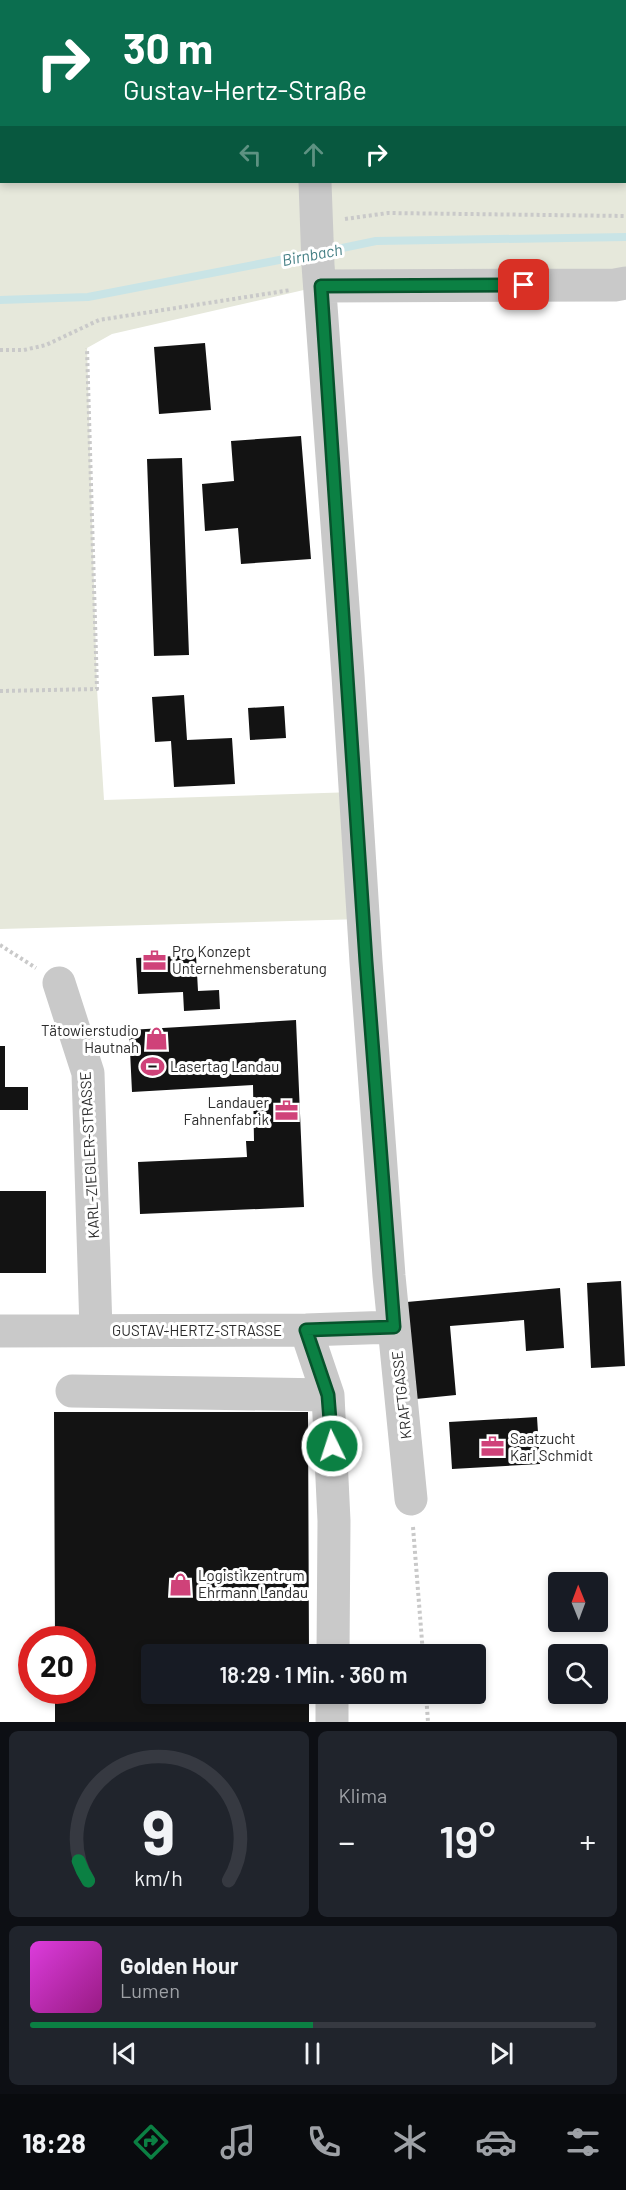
<!DOCTYPE html>
<html lang="de">
<head>
<meta charset="utf-8">
<style>
	:root { --surface:#171b24; --page:#20242c; --text:#f1f3f6; --muted:#9ea1a6; --line:#363941; --accent:#0b8043 }
	body { margin:0; font-family:Barlow,sans-serif; background:var(--page); color:var(--text); height:100vh; display:flex; flex-direction:column; font-size:22px; white-space:nowrap }
	* { box-sizing:border-box; margin:0 }
	p { font-size:20px; color:var(--muted) }
	.icon { flex:none; width:33px; height:33px; fill:none; stroke:currentColor; stroke-width:2; stroke-linecap:round; stroke-linejoin:round }
	.map { position:relative; height:1722px; overflow:hidden }
	.drawer { display:flex; flex-direction:column; gap:9px; padding:9px; background:#0d0f14; flex:1 }
	.drawer>* { flex:none }
	.banner { position:absolute; left:0px; top:0px; width:627px; height:183px; box-shadow:0 3px 9px #0003; background:#0b6e4f; color:#fff; overflow:hidden }
	.needle { width:39px; rotate:359deg }
	.buttons { position:absolute; left:548px; top:1572px; display:grid; gap:12px }
	.buttons a { display:grid; place-items:center; width:60px; height:60px; border-radius:6px; background:var(--surface); box-shadow:0 3px 9px #0003; font-size:30px }
	.speed { position:absolute; left:18px; top:1626px; display:flex; gap:12px; font-size:30px; font-weight:700; text-align:center }
	.speed>* { display:grid; place-content:center; width:78px; height:78px; border-radius:50%; background:var(--surface); box-shadow:0 3px 9px #0003; line-height:1 }
	.speed .limit { border:9px solid #d22; background:#fff; color:#111 }
	.pin { position:absolute; display:grid; place-items:center; width:51px; height:51px; color:#fff; margin:-26px; border-radius:12px; box-shadow:0 3px 9px #0006 }
	.me { position:absolute; width:66px; margin:-33px; rotate:356deg; stroke-linejoin:round; filter:drop-shadow(0 0 4px #0008) }
	.turn { display:flex; align-items:center; gap:21px; height:126px; padding:0 24px; font-size:27px }
	.turn .icon { width:78px; height:78px; stroke-width:2.5 }
	.turn b { display:block; font-size:42px; line-height:51px }
	.lanes { display:flex; align-items:center; height:57px; padding:0 24px; background:#0003; justify-content:center; gap:30px; direction:ltr }
	.lanes .off { opacity:.35 }
	.big { font-size:45px; font-weight:600; line-height:1.1 }
	.drawer .tile { flex:1; display:flex; flex-direction:column; justify-content:center; gap:9px; min-width:0; padding:0 21px; border-radius:9px; background:var(--page) }
	.drawer .dial { align-items:center; gap:0 }
	.dial svg { height:156px; overflow:visible; fill:none; stroke:var(--line); stroke-width:7; stroke-linecap:round; text-anchor:middle }
	.dial text { fill:var(--text); stroke:none }
	.song { display:flex; align-items:center; gap:18px }
	.cover { width:72px; height:72px; border-radius:9px; background:linear-gradient(135deg,hsl(300 70% 55%),hsl(310 70% 35%)) }
	.played { height:6px; border-radius:3px; background:linear-gradient(90deg,var(--accent) 50%,var(--line) 50%) }
	.keys { display:flex; justify-content:space-around; direction:ltr }
	.heat { display:flex; justify-content:space-between; align-items:center; font-size:33px; direction:ltr }
	.drawer .tiles { flex:1; display:grid; gap:9px; grid-template-columns:1fr 1fr }
	.tile:last-child { grid-column:span 2 }
	.trip { position:absolute; left:141px; top:1644px; width:345px; height:60px; border-radius:6px; background:var(--surface); box-shadow:0 3px 9px #0003; font-weight:600; line-height:60px; text-align:center }
	.tabs { display:flex; height:96px; justify-content:space-around; align-items:center; background:#090b0e; color:var(--muted) }
	.tabs .icon { width:42px; height:42px }
	.tabs .on { color:var(--accent) }
	.tabs b { font-size:27px; color:var(--text) }
	.map>svg:first-child { display:block }
	.green { fill:#e6e8db }
	.lines { fill:none; stroke-linecap:round; stroke-linejoin:round }
	.stream { stroke:#c9e4e6; stroke-width:8 }
	.building { fill:#131313 }
	.path { stroke:#c9c9c9; stroke-width:4; stroke-dasharray:3 3; stroke-linecap:butt }
	.minor { stroke:#c9c9c9; stroke-width:33 }
	.route-casing { stroke:#07532c; stroke-width:15 }
	.route { stroke:#0b8043; stroke-width:10 }
	.labels { text-anchor:middle; dominant-baseline:central; stroke-width:6; stroke-linejoin:round; paint-order:stroke }
	.poi-label { font-size:15px; fill:#2c2c2c; stroke:#fff; text-anchor:start }
	.street-label { font-size:15px; fill:#2c2c2c; stroke:#fff }
	.water-label { font-size:16px; font-style:italic; fill:#447f84; stroke:#fff }
</style>
</head>
<body>
<div class="map">
<svg width="626" height="1722" viewBox="0 0 626 1722">
	<rect width="100%" height="100%" fill="#fff"/>
	<path class="green" d="M0,126L2,182H626V133V283L321,286L112,334L87,348L97,689L104,800L355,792L363,919L0,929Z"/>
	<g class="lines">
		<path class="stream" d="M323,252L376,241L626,237
			M0,300L88,297L310,254"/>
	</g>
	<path class="building" d="M205,343L211,410L159,414L154,347Z
		M301,436L311,559L241,564L238,528L205,531L202,484L234,481L231,441Z
		M182,458L189,655L154,656L147,459Z
		M184,695L187,740L232,738L235,784L174,787L171,741L155,742L152,697Z
		M284,706L286,738L250,740L248,708Z
		M196,955L198,991L219,990L220,1009L184,1011L183,992L138,994L136,958Z
		M296,1020L304,1207L140,1214L138,1162L247,1157L246,1141H254L253,1085L132,1092L129,1030Z
		M0,1046H5V1087H28V1110H0Z
		M0,1191H46V1273H0Z
		M621,1281L625,1366L591,1368L587,1283Z
		M560,1288L564,1348L526,1351L524,1320L450,1326L456,1395L416,1399L407,1302Z
		M54,1412H308L309,1654H152V1694H309V1722H55V1690H82V1640H55Z
		M537,1417L540,1464L452,1469L449,1422Z"/>
	<g class="lines">
		<path class="path" d="M345,219L388,213L626,216
			M0,350H24L46,345L99,320L291,290
			M0,691L97,689L87,348
			M0,945L36,968
			M413,1527L423,1654
			M426,1694L428,1722"/>
		<path class="minor" d="M316,2V0
			M315,182L318,265L348,675L366,962L389,1276L411,1499
			M321,286L615,285L626,283
			M59,983L88,1073L96,1330
			M306,1330L328,1395L334,1521L333,1654
			M0,1331L306,1330L394,1327
			M72,1391L328,1395
			M332,1722V1694"/>
	</g>
	<g class="lines">
		<defs>
			<path id="route" d="M332,1446L328,1395L306,1330L394,1327L366,962L321,286L524,285"/>
		</defs>
		<use href="#route" class="route-casing"/>
		<use href="#route" class="route"/>
	</g>
	<defs>
		<symbol id="office-bare" viewBox="-9 -9 18 18"><path d="M-6-3h4V-5.5h4V-3h4V5H-6ZM-1-4.5V-3h2v-1.5ZM-6 0V1H6V0Z" fill="#cf4279" stroke="#fff" stroke-width="2.5" paint-order="stroke"/></symbol>
		<symbol id="shop-bare" viewBox="-9 -9 18 18"><path d="M-5-2.5h2.3a2.7 3.5 0 0 1 5.4 0H5L5.5 6h-11ZM-1.5-2.5h3a1.5 2.3 0 0 0-3 0Z" fill="#cf4279" stroke="#fff" stroke-width="2.5" paint-order="stroke"/></symbol>
		<symbol id="stadium-bare" viewBox="-9 -9 18 18"><path d="M0-5a6.5 5 0 1 0 0 10a6.5 5 0 1 0 0-10ZM-3.5-1.8h7v3.6h-7Z" fill="#cf4279" stroke="#fff" stroke-width="2.5" paint-order="stroke"/></symbol>
	</defs>
	<g fill-rule="evenodd">
		<use href="#office-bare" x="138" y="944" width="33" height="33"/>
		<use href="#shop-bare" x="140" y="1022" width="33" height="33"/>
		<use href="#stadium-bare" x="136" y="1050" width="33" height="33"/>
		<use href="#office-bare" x="270" y="1094" width="33" height="33"/>
		<use href="#office-bare" x="476" y="1430" width="33" height="33"/>
		<use href="#shop-bare" x="164" y="1568" width="33" height="33"/>
	</g>
	<g class="labels">
		<g class="poi-label">
			<text x="172" y="951">Pro Konzept<tspan x="172" dy="17">Unternehmensberatung</tspan></text>
			<text x="139" y="1030" text-anchor="end">Tätowierstudio<tspan x="139" dy="17">Hautnah</tspan></text>
			<text x="170" y="1066">Lasertag Landau</text>
			<text x="269" y="1102" text-anchor="end">Landauer<tspan x="269" dy="17">Fahnenfabrik</tspan></text>
			<text x="510" y="1438">Saatzucht<tspan x="510" dy="17">Karl Schmidt</tspan></text>
			<text x="198" y="1575">Logistikzentrum<tspan x="198" dy="17">Ehrmann Landau</tspan></text>
		</g>
		<g class="street-label">
			<text transform="translate(89 1155) rotate(-93)">KARL-ZIEGLER-STRASSE</text>
			<text x="197" y="1330">GUSTAV-HERTZ-STRASSE</text>
			<text transform="translate(401 1395) rotate(-96)">KRAFTGASSE</text>
		</g>
		<g class="water-label">
			<text transform="translate(312 254) rotate(-11)">Birnbach</text>
		</g>
	</g>
</svg>
<div class="buttons">
<a><svg class="needle" viewBox="-14 -14 28 28"><path d="M0-13l5 13h-10z" fill="#e53935"/><path d="M0 13l5-13h-10z" fill="#9ea1a6"/></svg></a>
<a><svg class="icon" aria-label="search" viewBox="0 0 24 24"><circle cx="10" cy="10" r="6"/><path d="M15 15l6 6"/></svg></a>
</div>
<div class="speed"><div class="limit">20</div></div>
<div class="pin" style="left:524px;top:285px;background:#d93025"><svg class="icon" aria-label="arrive" viewBox="0 0 24 24"><path d="M6 21V4h12l-3 4 3 4H6"/></svg></div>
<svg class="me" style="left:332px;top:1446px" viewBox="-20 -20 40 40"><circle r="17" fill="#0b8043" stroke="#fff" stroke-width="3"/><path d="M0-11L8 9 0 5-8 9z" fill="#fff"/></svg>
<div class="trip">18:29 · 1 Min. · 360 m</div>
<div class="banner">
<div class="turn"><svg class="icon" aria-label="right" viewBox="0 0 24 24"><path d="M7 20v-9h11M14 6l5 5-5 5"/></svg><div><b>30 m</b>Gustav-Hertz-Straße</div></div>
<div class="lanes"><svg class="icon off" aria-label="left" viewBox="0 0 24 24"><path d="M17 20v-9H6M10 6l-5 5 5 5"/></svg><svg class="icon off" aria-label="ahead" viewBox="0 0 24 24"><path d="M12 20V5M6 11l6-6 6 6"/></svg><svg class="icon" aria-label="right" viewBox="0 0 24 24"><path d="M7 20v-9h11M14 6l5 5-5 5"/></svg></div>
</div>
</div>
<section class="drawer">
<div class="tiles">
<div class="tile dial"><svg viewBox="0 0 100 80">
<path d="M14 69A42 42 0 1 1 86 69"/>
<path d="M14 69A42 42 0 0 1 9 59" stroke="#0b8043"/>
<text x="50" y="56" font-size="32" font-weight="700">9</text>
<text x="50" y="72" font-size="11">km/h</text>
</svg></div>
<div class="tile"><p>Klima</p>
<div class="heat"><a>−</a><b class="big">19°</b><a>+</a></div>
</div>
<div class="tile">
<div class="song"><i class="cover"></i><div><b>Golden Hour</b><p>Lumen</p></div></div>
<div class="played"></div>
<div class="keys"><svg class="icon" aria-label="previous" viewBox="0 0 24 24"><path d="M18 5L8 12l10 7zM5 5v14"/></svg><svg class="icon" aria-label="pause" viewBox="0 0 24 24"><path d="M8 5v14M16 5v14"/></svg><svg class="icon" aria-label="next" viewBox="0 0 24 24"><path d="M6 5l10 7-10 7zM19 5v14"/></svg></div>
</div>
</div>
</section>
<nav class="tabs">
<b>18:28</b>
<svg class="icon on" aria-label="directions" viewBox="0 0 24 24"><path d="M12 3l9 9-9 9-9-9zM9 14v-3h6M13 9l2 2-2 2"/></svg>
<svg class="icon" aria-label="music" viewBox="0 0 24 24"><path d="M9 18V5l10-2v13"/><circle cx="6" cy="18" r="3"/><circle cx="16" cy="16" r="3"/></svg>
<svg class="icon" aria-label="phone" viewBox="0 0 24 24"><path d="M5 4h4l2 5-3 2q2 4 5 5l2-3 5 2v4C11 20 4 13 5 4z"/></svg>
<svg class="icon" aria-label="climate" viewBox="0 0 24 24"><path d="M12 3v18M4 7l16 10M4 17L20 7"/></svg>
<svg class="icon" aria-label="car" viewBox="0 0 24 24"><path d="M5 17H2v-5l4-1 3-4h7l3 4 3 1v5h-3M9 17h6M6 11h13"/><circle cx="7" cy="17" r="2"/><circle cx="17" cy="17" r="2"/></svg>
<svg class="icon" aria-label="filters" viewBox="0 0 24 24"><path d="M4 7h16M4 17h16"/><circle cx="9" cy="7" r="2"/><circle cx="15" cy="17" r="2"/></svg>
</nav>
</body>
</html>
